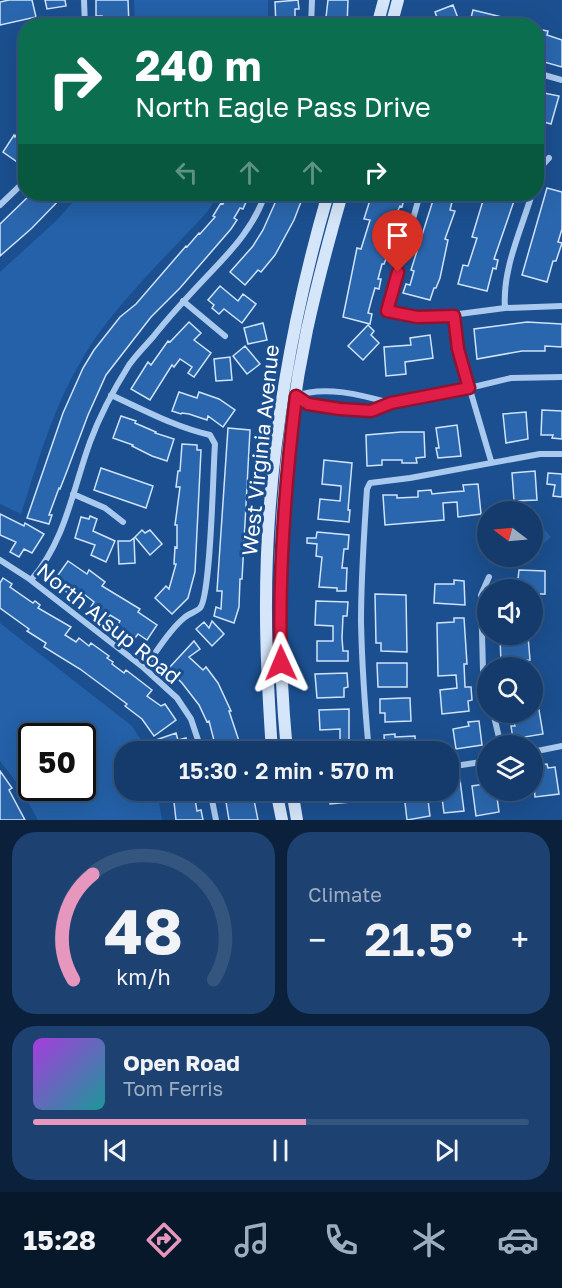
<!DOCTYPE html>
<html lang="en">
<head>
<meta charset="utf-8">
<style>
	:root { --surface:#143b6b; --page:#1d4271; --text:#f1f3f6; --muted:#9dadc1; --line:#33557e; --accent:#e797bd }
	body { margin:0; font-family:"Golos Text",sans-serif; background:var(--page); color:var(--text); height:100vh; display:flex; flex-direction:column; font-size:22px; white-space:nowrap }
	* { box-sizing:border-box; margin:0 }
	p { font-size:20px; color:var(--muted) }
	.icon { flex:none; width:33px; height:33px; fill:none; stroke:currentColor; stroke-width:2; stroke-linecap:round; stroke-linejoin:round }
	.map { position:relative; height:820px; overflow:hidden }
	.drawer { display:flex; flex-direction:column; gap:12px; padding:12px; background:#0b203b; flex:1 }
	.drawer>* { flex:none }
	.top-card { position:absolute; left:18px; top:18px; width:526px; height:183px; border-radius:24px; box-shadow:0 6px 24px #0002,0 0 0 2px var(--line); background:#0b6e4f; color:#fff; overflow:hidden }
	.needle { width:39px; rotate:286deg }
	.controls { position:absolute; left:477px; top:501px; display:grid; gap:12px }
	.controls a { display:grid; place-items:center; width:66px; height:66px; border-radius:50%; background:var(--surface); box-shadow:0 6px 24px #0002,0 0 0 2px var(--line); font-size:30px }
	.speed { position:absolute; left:18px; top:723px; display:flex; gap:12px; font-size:30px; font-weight:700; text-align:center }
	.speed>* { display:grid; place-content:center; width:78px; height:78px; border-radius:50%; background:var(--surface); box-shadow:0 6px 24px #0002,0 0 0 2px var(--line); line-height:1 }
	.speed .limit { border:3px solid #111; border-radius:9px; background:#fff; color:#111 }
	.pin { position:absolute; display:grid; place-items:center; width:51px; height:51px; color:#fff; margin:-62px -26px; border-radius:50% 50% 50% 0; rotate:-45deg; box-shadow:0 0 6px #0007 }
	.pin .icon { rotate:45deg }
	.me { position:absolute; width:66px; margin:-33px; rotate:359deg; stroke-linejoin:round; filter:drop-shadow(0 0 4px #0008) }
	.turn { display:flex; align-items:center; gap:21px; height:126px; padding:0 18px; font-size:27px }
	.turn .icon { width:78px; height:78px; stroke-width:2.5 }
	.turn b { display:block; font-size:42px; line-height:51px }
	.lanes { display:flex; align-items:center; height:57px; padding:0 18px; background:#0003; justify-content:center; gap:30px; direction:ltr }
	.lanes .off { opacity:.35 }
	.big { font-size:45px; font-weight:600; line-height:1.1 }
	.drawer .tile { flex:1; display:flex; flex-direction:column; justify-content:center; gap:9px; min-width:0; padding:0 21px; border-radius:24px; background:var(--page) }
	.drawer .dial { align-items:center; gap:0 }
	.dial svg { height:156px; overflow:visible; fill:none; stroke:var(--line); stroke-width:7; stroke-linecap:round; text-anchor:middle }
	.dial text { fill:var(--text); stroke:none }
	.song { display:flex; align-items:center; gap:18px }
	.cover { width:72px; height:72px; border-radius:9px; background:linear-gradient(135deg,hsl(280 70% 55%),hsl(180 70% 35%)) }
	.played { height:6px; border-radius:3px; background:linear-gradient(90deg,var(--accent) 55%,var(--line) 55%) }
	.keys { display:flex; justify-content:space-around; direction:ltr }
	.heat { display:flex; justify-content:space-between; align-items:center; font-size:33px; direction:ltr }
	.drawer .tiles { flex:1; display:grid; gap:12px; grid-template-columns:1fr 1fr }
	.tile:last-child { grid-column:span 2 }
	.trip { position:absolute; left:114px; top:741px; width:345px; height:60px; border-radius:24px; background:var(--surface); box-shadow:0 6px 24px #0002,0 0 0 2px var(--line); font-weight:600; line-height:60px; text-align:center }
	.menu { display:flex; height:96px; justify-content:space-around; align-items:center; background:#08182b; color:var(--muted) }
	.menu .icon { width:42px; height:42px }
	.menu .on { color:var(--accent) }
	.menu b { font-size:27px; color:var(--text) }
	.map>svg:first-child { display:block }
	.green { fill:#2461a8; fill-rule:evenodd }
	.building { fill:#2a66ad; stroke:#cfe3fa; stroke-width:1.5 }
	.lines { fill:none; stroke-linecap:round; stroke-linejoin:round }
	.minor { stroke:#a9c9ee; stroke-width:6 }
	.secondary { stroke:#d6e6fa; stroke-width:12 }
	.route-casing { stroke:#92132f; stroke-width:15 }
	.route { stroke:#e11d48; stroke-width:10 }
	.labels { text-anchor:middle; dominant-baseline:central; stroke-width:6; stroke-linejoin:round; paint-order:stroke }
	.street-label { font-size:21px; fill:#fff; stroke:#1b4f8f }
</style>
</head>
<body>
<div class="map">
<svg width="562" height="820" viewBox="0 0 562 820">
	<rect width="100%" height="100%" fill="#1b4f8f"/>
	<path class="green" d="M134,0H268V25H135Z
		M80,194H218L208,211C167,256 111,308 81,361C53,408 38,462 21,514L0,504V272L57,220Z
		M542,527L551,537L537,549L533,544V535Z
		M0,623L132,726L148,751L124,752V790L157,791L162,820H38L20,787L0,761ZM82,736V788H32V736Z"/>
	<path class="building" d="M9,0H32L36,17L0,25V2Z
		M45,0H65L66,6L47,9Z
		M96,0H128L129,25L102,26V16H96Z
		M298,0L299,9H295V26H276L275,2Z
		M328,0H348L347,26H325Z
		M453,5L461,26H440L435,12Z
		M473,10L518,21L516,26H469Z
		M537,29L548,31L547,35L562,40V67L537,60Z
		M539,92L559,96L551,124L537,120Z
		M26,117V163L23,166L3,152L14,135L15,137Z
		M547,188L562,192V229L558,242L562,243L556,261H553L547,282L522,275Z
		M31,194H65L32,228L0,256V224Z
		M228,194L249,195L243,209L240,208L234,218L237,220L231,229L180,288L151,317L106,375L88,415L67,471L60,489L59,488L49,515H52L49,524L27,518L63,413L83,368L94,350L120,317L136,304L186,246L187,247L199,233L200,234L215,217L213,216L221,203L223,204Z
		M279,194H304L294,220L275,255L261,272L258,270L245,285L230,272L253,246L263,230Z
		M377,194H401L400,198L404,199L402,207L400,206L395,217L386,244L391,246L384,264H382L378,279H381L379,289L375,288L372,298L368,313L372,314L370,324L343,317L357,248L361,249L370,220L364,219L370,200L375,202Z
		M435,194H454L450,210L455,211L445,239L448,240L440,278L436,288H434L430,300L403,293L406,284L410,285L414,271L411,270Z
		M485,194H513L512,200L514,201L494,259L498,260L496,269L493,268L487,291L458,284L463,265L468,266L477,238L472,237Z
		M220,286L238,301L243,294L256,304L242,323L224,309L219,314L212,308L214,305L208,300Z
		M189,322L201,333L194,340L211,353L194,377L188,373L192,367L180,359L174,367L172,365L150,400L131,389L148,362L151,365L168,341L170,342Z
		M527,322L562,324V347L545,346V351H522L477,359L474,329Z
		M263,323L267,340L248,344L244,328Z
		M368,325L374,331L371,335L379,343L363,360L348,346Z
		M430,335L433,358L405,362L406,374L386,376L384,347L411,345L410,338Z
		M245,346L260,364L247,374L233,356Z
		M230,357L232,380L216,381L214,359Z
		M179,392L197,398L199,392L219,399L235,410L223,427L208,416L207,420L189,414L182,413L181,414L172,411Z
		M542,410L562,411V439L552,438L553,435H541Z
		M526,412L528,439L506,443L503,414Z
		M121,416L136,421L135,423L156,432L155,433L174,439L167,461L152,456L132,446L133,445L113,438Z
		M457,425L461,456L438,458L436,448H439L436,428Z
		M228,428L250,430L242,579H240L239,607L234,623L214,616L216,607L221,609L222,591H217Z
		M401,432H424L425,457L416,458L417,463H402V460H382V465L367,466L366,435Z
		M182,444L197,445V450H201L195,572L188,598L172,614L155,598L166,586L169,589L176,564H174L175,547L177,548V525H175L180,487H176L178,471H180Z
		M324,460L352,463L348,510H350L349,522L318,519L320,499L340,501L341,489V486L322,484Z
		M101,468L153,486L146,508L94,490Z
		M535,471L537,500L514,501L512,473Z
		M548,473L562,474V497L553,496L555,485L547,484Z
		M478,484L481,514L458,517L457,502L443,503L444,520L385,525L383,495H397V498L418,497V491L431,490L432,494L451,492L464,491L463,485Z
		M0,514L24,526L25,523L44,534L32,553L24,549L19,557L10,552L16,542L0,535Z
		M90,516L97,519L93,531L115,541L106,562L91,555L95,545L75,538L81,517L89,519Z
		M142,530L145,533L150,530L162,544L150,555L135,537Z
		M317,532L349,535L348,549H344L342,568H347L346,591H337V588L319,587L322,557L316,556L317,544L307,543V538H316Z
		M134,538L135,563L119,564L118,541H130Z
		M68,561L87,574L89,570L105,582L102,586L140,609L138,612L157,625L147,640L138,634L132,642L115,630L120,621L110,615L106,621L89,610L94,602L85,595L80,602L53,582Z
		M519,570L545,571V594H532V590H514V579H518Z
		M3,578L12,584L10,587L33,603L35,601L40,605L38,608L71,627L65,635L76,642L79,638L89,646L91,643L109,656L107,658L113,662L112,664L124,673L126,670L152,690L147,696L161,706L165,704L176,720L154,736L142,719L125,706L127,704L80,669L44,647L46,643L27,631L29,629L0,608V583Z
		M454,580L464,581L465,605L434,603L435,584H454Z
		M375,594L406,595L407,652L381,651V643H376Z
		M316,601L348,602L347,616H343L342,638L343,651H348V661H317V641H333V626L315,625Z
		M454,618H464L467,664H464L465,687H471L472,700L468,701L469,711L442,714L440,690L457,688L456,675L438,676L437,623L454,622Z
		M212,621L224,634L212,646L196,629L204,622L209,628Z
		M528,636L530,660L501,662L500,638Z
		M194,641L200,649L189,657L203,670L206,667L218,683L231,711H229L239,741L247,740L249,752H217L209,721L207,722L199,705L182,683L168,669Z
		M377,663H407V687H378Z
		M347,673L348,687L344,688V697L317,698L315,674Z
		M405,698H410L411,721L385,722V713H380V699Z
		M349,709V741H354L355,752H324V743L340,742V729L320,730L319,710Z
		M539,710L543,734L513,739L511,726H515L512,712L521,714Z
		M479,721L482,745L456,749L453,729L469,726L468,722Z
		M176,733L178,740L186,738L190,750L184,752H156L153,741Z
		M395,734V737L415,736L416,752H385L384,735Z
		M547,764L548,768L555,767L559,794L535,797L532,766Z
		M0,771L12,788L9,790L25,820H0Z
		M460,780L464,811L444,813L442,798L428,800L430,816L407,820L404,794L412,793V790H448L449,781Z
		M485,784L488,790H496L499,812L476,816L472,786Z
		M169,790H198L199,799H195L197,811L201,810L203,820H176L174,802H170Z
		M224,790H252L258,820H229Z
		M329,790H360L361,801L330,804Z"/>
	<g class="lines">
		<path class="minor" d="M84,0L85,26
			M311,26L312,0
			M537,73L562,80
			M537,176L539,169L549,158
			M420,194L387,311L417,317H436L505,308L562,306
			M0,205L26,180
			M183,301L225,336
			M505,308C502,270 521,230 532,194
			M454,316L458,349L491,461
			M111,395C144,410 175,427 210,435L215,444C213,469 211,596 200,608C196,612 188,614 184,618C168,631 157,652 144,668
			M296,396L308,404L340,409L371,411L391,403L469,388L511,378L562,377
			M296,396C324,385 362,395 390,403
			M73,494L105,508L123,522
			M0,560L28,578L144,668L177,698L191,719L202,752
			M31,580C65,542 73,489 90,442C100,415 114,389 129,365C136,355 145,346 153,337C171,314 191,293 211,272C233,249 255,225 265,194
			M488,690L483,671L481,595L489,577
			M493,712L501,746
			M369,752C365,709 362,666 361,622C361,578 364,533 367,489L370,483L410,478L540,454H562
			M532,752L562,746
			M448,767L488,761
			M210,790L216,820"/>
		<path class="secondary" d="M377,26L384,0
			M391,26L398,0
			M272,752C269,706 266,661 266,615C265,472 288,331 328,194
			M287,752C274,612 278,468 307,330C317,284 329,239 342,194
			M276,790L282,820
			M292,790L297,820"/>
	</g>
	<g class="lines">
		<defs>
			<path id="route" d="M281,663C278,573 285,485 296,396L308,404L340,409L371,411L391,403L469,388L458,349L454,316L417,317L387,311L398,272"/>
		</defs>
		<use href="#route" class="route-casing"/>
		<use href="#route" class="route"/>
	</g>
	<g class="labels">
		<g class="street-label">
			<text transform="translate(260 450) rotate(-84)">West Virginia Avenue</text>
			<text transform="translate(109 623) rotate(39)">North Alsup Road</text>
		</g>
	</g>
</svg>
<div class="controls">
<a><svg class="needle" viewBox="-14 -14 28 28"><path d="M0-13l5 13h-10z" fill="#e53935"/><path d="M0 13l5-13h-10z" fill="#9dadc1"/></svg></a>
<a><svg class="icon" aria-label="sound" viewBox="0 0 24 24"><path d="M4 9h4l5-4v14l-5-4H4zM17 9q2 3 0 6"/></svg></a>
<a><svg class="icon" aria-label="search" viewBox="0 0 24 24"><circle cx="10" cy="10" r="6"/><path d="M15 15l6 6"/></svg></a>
<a><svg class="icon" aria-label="layers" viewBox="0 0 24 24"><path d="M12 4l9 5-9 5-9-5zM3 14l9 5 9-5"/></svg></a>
</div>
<div class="speed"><div class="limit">50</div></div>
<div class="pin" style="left:398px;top:272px;background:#d93025"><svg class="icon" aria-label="arrive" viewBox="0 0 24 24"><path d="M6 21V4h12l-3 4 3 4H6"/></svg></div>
<svg class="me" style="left:281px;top:663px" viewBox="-20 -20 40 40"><path d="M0-17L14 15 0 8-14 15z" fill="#e11d48" stroke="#fff" stroke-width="4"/></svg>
<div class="trip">15:30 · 2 min · 570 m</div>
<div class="top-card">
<div class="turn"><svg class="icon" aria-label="right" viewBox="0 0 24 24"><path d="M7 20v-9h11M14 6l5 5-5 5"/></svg><div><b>240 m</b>North Eagle Pass Drive</div></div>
<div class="lanes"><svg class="icon off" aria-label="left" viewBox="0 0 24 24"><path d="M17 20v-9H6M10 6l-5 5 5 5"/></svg><svg class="icon off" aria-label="ahead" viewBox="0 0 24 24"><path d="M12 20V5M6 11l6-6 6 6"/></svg><svg class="icon off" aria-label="ahead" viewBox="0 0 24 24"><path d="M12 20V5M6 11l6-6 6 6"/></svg><svg class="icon" aria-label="right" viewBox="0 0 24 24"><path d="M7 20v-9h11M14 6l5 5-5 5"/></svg></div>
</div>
</div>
<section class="drawer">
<div class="tiles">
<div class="tile dial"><svg viewBox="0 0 100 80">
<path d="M14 69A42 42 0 1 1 86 69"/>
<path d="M14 69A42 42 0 0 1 24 15" stroke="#e797bd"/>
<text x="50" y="56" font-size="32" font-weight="700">48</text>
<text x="50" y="72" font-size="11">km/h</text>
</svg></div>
<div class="tile"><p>Climate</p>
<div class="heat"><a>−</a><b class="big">21.5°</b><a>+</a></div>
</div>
<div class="tile">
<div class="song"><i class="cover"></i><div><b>Open Road</b><p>Tom Ferris</p></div></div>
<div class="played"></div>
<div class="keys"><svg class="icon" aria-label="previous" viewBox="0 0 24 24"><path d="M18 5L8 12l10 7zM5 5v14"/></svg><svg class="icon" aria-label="pause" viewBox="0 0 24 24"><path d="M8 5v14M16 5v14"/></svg><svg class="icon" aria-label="next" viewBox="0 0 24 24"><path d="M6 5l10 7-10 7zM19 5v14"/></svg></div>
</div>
</div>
</section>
<nav class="menu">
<b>15:28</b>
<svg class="icon on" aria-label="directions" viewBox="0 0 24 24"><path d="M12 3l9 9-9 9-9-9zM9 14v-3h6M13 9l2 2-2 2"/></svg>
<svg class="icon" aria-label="music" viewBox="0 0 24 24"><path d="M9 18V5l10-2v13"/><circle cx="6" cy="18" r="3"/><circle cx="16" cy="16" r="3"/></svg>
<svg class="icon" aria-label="phone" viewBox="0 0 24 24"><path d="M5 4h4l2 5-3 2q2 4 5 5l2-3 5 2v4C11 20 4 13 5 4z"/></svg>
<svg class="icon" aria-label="climate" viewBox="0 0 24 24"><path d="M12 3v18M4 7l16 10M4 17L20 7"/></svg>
<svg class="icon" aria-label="car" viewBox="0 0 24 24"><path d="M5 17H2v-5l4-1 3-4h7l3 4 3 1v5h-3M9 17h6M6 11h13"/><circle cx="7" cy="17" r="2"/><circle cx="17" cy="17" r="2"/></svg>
</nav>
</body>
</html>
